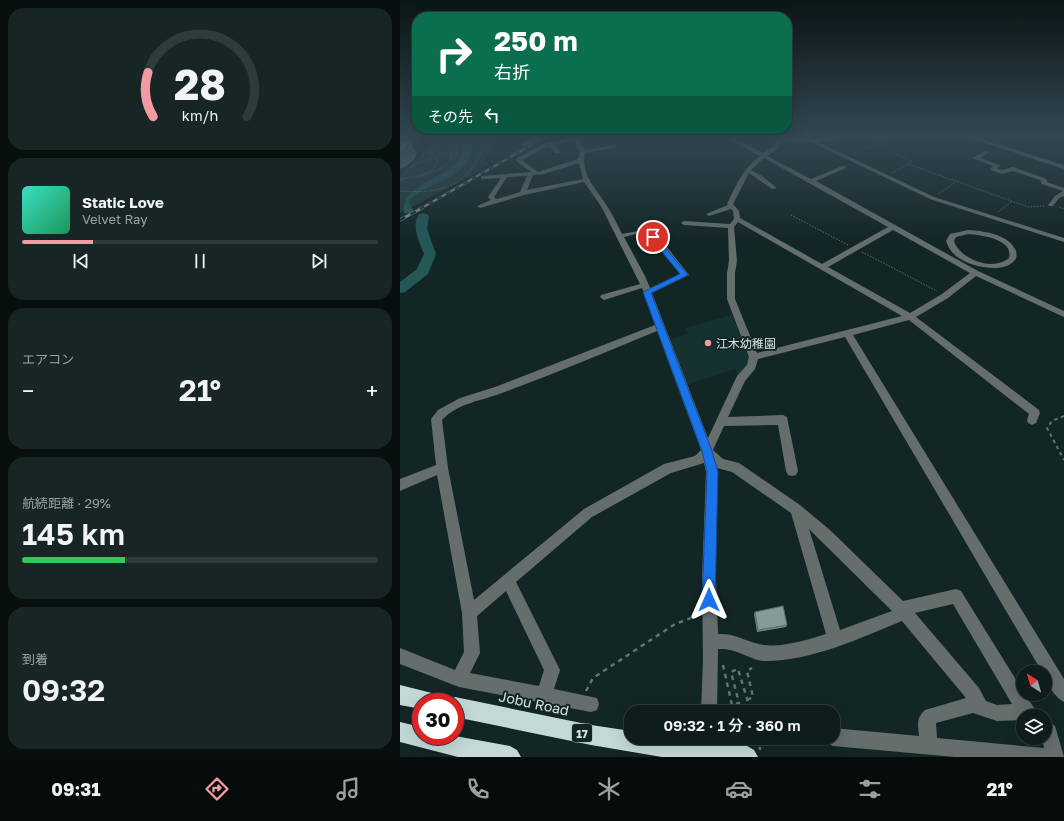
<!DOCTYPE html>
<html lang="ja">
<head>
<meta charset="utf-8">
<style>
	:root { --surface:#0e1c1c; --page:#172525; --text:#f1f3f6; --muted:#9ba1a3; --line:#2e3a3b; --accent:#f49aa2 }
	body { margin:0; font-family:"Golos Text","Noto Sans JP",sans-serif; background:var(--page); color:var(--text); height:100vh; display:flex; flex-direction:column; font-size:15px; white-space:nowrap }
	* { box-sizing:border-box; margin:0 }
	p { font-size:13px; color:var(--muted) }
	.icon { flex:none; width:22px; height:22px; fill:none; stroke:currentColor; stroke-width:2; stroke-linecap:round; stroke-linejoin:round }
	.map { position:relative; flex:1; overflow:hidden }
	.side { display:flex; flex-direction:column; gap:8px; padding:8px; background:#080f0f; width:400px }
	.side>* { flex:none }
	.hud { position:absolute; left:12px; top:12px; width:380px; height:122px; border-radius:16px; box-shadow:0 4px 16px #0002,0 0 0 1px var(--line); background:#0b6e4f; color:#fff; overflow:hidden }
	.needle { width:26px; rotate:323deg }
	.controls { position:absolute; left:616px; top:665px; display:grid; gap:8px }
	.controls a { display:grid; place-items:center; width:36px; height:36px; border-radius:50%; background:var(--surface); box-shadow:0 4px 16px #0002,0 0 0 1px var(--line); font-size:20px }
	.speed { position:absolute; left:12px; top:693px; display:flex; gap:8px; font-size:20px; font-weight:700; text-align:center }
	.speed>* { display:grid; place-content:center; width:52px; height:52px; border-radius:50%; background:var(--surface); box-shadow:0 4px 16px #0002,0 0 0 1px var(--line); line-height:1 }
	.speed .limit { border:6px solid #d22; background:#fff; color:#111 }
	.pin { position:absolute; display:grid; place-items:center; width:34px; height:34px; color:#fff; margin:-17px; border:2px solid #fff; border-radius:50%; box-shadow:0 1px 4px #0007 }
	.me { position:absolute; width:44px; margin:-22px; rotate:0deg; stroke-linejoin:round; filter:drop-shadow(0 0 3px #0008) }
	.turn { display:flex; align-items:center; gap:14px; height:84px; padding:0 16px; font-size:18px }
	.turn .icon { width:52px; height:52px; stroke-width:2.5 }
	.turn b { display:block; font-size:28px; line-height:34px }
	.then { display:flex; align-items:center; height:38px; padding:0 16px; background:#0003; gap:8px; font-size:15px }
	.big { font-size:30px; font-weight:600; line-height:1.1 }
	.side .card { flex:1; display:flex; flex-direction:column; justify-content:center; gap:6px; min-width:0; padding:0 14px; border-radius:16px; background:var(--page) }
	.side .dial { align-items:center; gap:0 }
	.dial svg { height:104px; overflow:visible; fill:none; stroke:var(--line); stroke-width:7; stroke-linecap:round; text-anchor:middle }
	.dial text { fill:var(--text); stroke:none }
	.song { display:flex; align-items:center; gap:12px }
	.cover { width:48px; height:48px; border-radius:6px; background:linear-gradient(135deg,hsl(170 70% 55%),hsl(150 70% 35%)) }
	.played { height:4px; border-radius:2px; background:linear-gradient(90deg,var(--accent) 20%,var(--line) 20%) }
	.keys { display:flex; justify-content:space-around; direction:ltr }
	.heat { display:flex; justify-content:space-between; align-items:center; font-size:22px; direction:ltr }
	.charge { height:6px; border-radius:3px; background:linear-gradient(90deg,#34c759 29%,var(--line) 0) }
	.trip { position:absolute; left:224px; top:705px; width:216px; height:40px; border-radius:16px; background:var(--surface); box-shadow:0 4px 16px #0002,0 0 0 1px var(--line); font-weight:600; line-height:40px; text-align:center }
	.dock { display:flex; height:64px; justify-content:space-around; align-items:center; background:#060b0b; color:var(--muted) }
	.dock .icon { width:28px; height:28px }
	.dock .current { color:var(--accent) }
	.dock b { font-size:18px; color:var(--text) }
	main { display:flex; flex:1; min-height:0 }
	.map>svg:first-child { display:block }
	.built { fill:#153231 }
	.green { fill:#213d3c }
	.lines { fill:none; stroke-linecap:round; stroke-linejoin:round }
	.river { fill:#255757; fill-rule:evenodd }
	.path-far2 { stroke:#637373; stroke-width:1; stroke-dasharray:1.5 1.5; stroke-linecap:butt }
	.path-far1 { stroke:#637373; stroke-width:2; stroke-dasharray:3.5 3.5; stroke-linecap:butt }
	.path { stroke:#637373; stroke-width:2.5; stroke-dasharray:4.5 4.5; stroke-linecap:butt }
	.minor { fill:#656e6d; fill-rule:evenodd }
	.highway { fill:#c2d9d8; fill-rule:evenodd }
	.rail-far1-casing { stroke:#818f8f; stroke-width:2.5 }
	.rail-casing { stroke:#818f8f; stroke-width:3 }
	.rail-far1 { stroke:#132626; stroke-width:1.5; stroke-dasharray:5; stroke-linecap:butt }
	.rail { stroke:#132626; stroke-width:2; stroke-dasharray:6; stroke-linecap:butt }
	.wall { fill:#728484 }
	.shaded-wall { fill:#5d6c6b }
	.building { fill:#859a99; stroke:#5d6c6b }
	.route { fill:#1a73e8; stroke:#114b97 }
	.poi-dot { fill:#f49aa2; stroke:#132626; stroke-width:1.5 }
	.labels { text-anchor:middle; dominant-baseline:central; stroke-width:4; stroke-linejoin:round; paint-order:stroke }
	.shield { fill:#132626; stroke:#9daaaa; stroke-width:1 }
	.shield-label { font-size:11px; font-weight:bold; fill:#d8e3e3 }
	.poi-label { font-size:12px; fill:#d8e3e3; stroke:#132626; text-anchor:start }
	.near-street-label { font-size:14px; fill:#d8e3e3; stroke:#132626 }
</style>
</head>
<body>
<main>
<section class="side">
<div class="card dial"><svg viewBox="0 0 100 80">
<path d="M14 69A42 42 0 1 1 86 69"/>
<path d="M14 69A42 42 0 0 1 10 35" stroke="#f49aa2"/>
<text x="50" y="56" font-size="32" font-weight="700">28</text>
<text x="50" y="72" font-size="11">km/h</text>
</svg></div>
<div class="card">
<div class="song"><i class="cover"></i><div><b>Static Love</b><p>Velvet Ray</p></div></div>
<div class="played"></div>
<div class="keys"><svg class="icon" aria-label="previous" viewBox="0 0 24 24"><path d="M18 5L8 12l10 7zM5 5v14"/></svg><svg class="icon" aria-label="pause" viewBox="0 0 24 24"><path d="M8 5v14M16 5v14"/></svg><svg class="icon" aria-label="next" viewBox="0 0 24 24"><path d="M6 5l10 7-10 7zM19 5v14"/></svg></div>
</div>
<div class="card"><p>エアコン</p>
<div class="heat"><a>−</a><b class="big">21°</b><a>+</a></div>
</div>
<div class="card"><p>航続距離 · 29%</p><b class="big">145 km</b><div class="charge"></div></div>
<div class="card"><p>到着</p><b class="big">09:32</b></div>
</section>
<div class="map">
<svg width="664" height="757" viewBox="0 0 664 757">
	<rect width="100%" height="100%" fill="#132626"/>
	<path class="built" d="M332,315L350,358L347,366L339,377L335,369L285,385L269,340L288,334L285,328Z"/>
	<path class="green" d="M31,137H92L93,148L84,161L89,163L69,177L0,213V170C15,165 22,152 34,142Z"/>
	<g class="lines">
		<path class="river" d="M63,137H71C71,142 73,148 71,153C63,182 25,181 8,202L14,211L12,213H4C0,185 46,178 58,161C63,154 63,145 63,137Z
			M23,213L27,214L29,216L27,229L36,254L28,274L5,292L0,293V282L17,269L24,254C19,241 11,226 19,214Z"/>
		<path class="path-far2" d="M112,137L113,143H115
			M454,153L482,142L496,154L512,161L508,164L628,207L644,206
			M108,154L118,148
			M50,160L51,150
			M492,173L508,164
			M19,176C37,172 56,164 59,144L52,137
			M1,179C14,177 31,175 38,162L32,156V150L50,137
			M0,180L12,165L45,154L53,147L51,143L38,137
			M0,191C31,193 60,191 77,160C81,152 86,146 86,137
			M538,194L556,182
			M659,207L664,209
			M598,212L611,202
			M391,215L448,245
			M462,252L537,291"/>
		<path class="path-far1" d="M664,416L652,421L647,428L664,460"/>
		<path class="path" d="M323,665L332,705L339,703L331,672L338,669L351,712
			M186,691L193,678L275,624L299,615
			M347,700L353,697L347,671L352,668
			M359,738L360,750"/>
		<path class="minor" d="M133,137H140L125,146L120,145Z
			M172,137H191L179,140L185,150L216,145V147L185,153C180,174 197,190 207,206C213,215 217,224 222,234L248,229L263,242L289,275L252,293L308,438L337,376L347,365L349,357L327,299V273L329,261L328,228L284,225L281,223L284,221L330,224L334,219L333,211L331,209L309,216L306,214L328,205L327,204C336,185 343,168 360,156L325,137H332L363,153L375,146L377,137L412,139L447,137L418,142L534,197L664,238V242L530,199L411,142L382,141L379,148L367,156L411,179L442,166H446V168L416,181L578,271L664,311V317L576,276L548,298L516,317L639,410L640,413L636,423L632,425L628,423L627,420L629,414L509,320L453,335L664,679V702C655,698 645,682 645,672H642L445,337L358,359L355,369L345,381L328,417L383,415L387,417L398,471L396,475L392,476L388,475L386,471L378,425L324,426L313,450L323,459L339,463L400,505L430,530L503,601L556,589L561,591L623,691V694H625C629,701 635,708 638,715L623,716V720L597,721L573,713L536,723L537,738L644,748L642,738H645V720L655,726L664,757H555L433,746L427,743L425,738H433V728L519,736C518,725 516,718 525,710L566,698L502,621C460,638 412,661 365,661C348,660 339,648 318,649L317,712H301L303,660L302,578L306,472L304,463L271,473L192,517L116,582L160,670L154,689L197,698L199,704L197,710L191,712L59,687L0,664V648L55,670L64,652L62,613L37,475L0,491V479L36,465L31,419L38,410L60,398L95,387L255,325L242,288L204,300L200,297L201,295L240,284L201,206L184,182L124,195L80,208L77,206L91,200L88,197L101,178L83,179L81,178V176L131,172L116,161V159L143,144ZM174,140L180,152L178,159L138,172L122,160L146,147H150L155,153H159L160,152L155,145ZM364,158L488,227L422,264L340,218L339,211L333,204L349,173L372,189L377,188L362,176L351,170ZM179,163L183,179L127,190L133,175L144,174ZM127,176L120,192L97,199L94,197L107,177ZM338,222L502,316L357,353L335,299V273L337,261L334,227ZM493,230L570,273L542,294L510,313L428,267ZM244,232L257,246L280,274L250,288L245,276L224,237ZM257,331L301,450L295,456L264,464L184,509L74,600L48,468L42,420C58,403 81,401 102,393C154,374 206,352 257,331ZM317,468L332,472L391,513L426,634C408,640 378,649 359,644C344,641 336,633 318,634L316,578ZM409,529L420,540L492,611L440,630ZM106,591L144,670L139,686L70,673L80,653L77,616ZM553,604L612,704L597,705L586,701L579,688L515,613Z
			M567,137H575L664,165V169Z
			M585,151L590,152L580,158L599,165L600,166L597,169L602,170L613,167L644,178L647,180V182L664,188V196L659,198L653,206H649L648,205L655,196L663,191L642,184L640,180L613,171L602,174L591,170L590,169L593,166L572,158Z
			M568,230C584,231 609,234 616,251C617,255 617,259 613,262C601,274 568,266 556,256C551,252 548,247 546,241L550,234ZM568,234C581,235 614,239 609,258C592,272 560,259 554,241L556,237Z
			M300,738H318V757H300Z"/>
		<path class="highway" d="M0,685L40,695L43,702H21V709L0,705Z
			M55,697L191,725L231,731V738H274L347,746L354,750L358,757H262L191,745L55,717V702H47L48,700Z
			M0,722L21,727V736H55L110,746L117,750L121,757H58L0,742Z"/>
		<defs>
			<path id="rail-far1" d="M20,209L145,137"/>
			<path id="rail" d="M0,220L22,208"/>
		</defs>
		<use href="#rail-far1" class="rail-far1-casing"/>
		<use href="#rail" class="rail-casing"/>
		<use href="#rail-far1" class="rail-far1"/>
		<use href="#rail" class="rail"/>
	</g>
	<path class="wall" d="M355,612L387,625L386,627L357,632L354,614Z"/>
	<path class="shaded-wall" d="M0,137H9L13,144L12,145L17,154L14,160L5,167L0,169Z"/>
	<path class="building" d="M0,140L10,142L7,147L0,152Z
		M383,606L387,625L358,630L355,612Z"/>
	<linearGradient id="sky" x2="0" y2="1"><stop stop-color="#0a1515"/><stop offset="0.56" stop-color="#334752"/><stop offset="1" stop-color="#334752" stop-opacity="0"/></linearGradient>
	<rect width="664" height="243" fill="url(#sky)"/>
	<path class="route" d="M251,235H255L288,275L251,293L312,451L318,472L315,600L314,605L309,607L304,605L302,600L307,472L302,451L243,292L280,274L251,238Z"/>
	<circle class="poi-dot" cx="308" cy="343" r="4"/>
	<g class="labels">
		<rect class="shield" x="172" y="724" width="20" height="18" rx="3"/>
		<g class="shield-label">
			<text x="182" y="733">17</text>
		</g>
		<g class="poi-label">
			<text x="316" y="343">江木幼稚園</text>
		</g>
		<g class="near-street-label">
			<text transform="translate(134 703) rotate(12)">Jobu Road</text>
		</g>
	</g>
</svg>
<div class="controls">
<a><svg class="needle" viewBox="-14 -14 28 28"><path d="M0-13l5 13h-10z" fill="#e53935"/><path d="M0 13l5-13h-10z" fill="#9ba1a3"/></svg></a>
<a><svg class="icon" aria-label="layers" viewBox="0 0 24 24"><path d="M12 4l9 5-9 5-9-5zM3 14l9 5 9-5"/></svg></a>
</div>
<div class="speed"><div class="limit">30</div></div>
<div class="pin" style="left:253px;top:237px;background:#d93025"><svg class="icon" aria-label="arrive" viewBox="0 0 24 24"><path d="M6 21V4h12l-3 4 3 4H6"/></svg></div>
<svg class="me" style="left:309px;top:600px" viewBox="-20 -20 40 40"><path d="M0-17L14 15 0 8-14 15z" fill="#1a73e8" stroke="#fff" stroke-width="4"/></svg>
<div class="trip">09:32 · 1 分 · 360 m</div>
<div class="hud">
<div class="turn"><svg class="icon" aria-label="right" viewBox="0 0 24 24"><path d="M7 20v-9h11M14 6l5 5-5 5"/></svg><div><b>250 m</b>右折</div></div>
<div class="then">その先<svg class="icon" aria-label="left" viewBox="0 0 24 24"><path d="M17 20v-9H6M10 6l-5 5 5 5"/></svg></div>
</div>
</div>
</main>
<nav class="dock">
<b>09:31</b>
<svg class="icon current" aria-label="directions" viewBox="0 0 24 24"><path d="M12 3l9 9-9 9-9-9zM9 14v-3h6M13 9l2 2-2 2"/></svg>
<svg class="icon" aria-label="music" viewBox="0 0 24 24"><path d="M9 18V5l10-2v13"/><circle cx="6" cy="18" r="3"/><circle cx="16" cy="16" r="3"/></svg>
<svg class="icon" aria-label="phone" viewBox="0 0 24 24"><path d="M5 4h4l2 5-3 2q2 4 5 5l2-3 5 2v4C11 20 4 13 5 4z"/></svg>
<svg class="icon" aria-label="climate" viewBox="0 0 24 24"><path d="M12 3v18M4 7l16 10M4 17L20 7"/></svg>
<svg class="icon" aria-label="car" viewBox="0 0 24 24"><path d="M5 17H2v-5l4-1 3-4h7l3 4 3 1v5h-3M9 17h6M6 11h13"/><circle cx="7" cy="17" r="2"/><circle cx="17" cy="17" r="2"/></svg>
<svg class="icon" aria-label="filters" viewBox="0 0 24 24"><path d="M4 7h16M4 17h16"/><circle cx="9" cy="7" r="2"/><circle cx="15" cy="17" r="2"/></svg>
<b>21°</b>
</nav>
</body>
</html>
